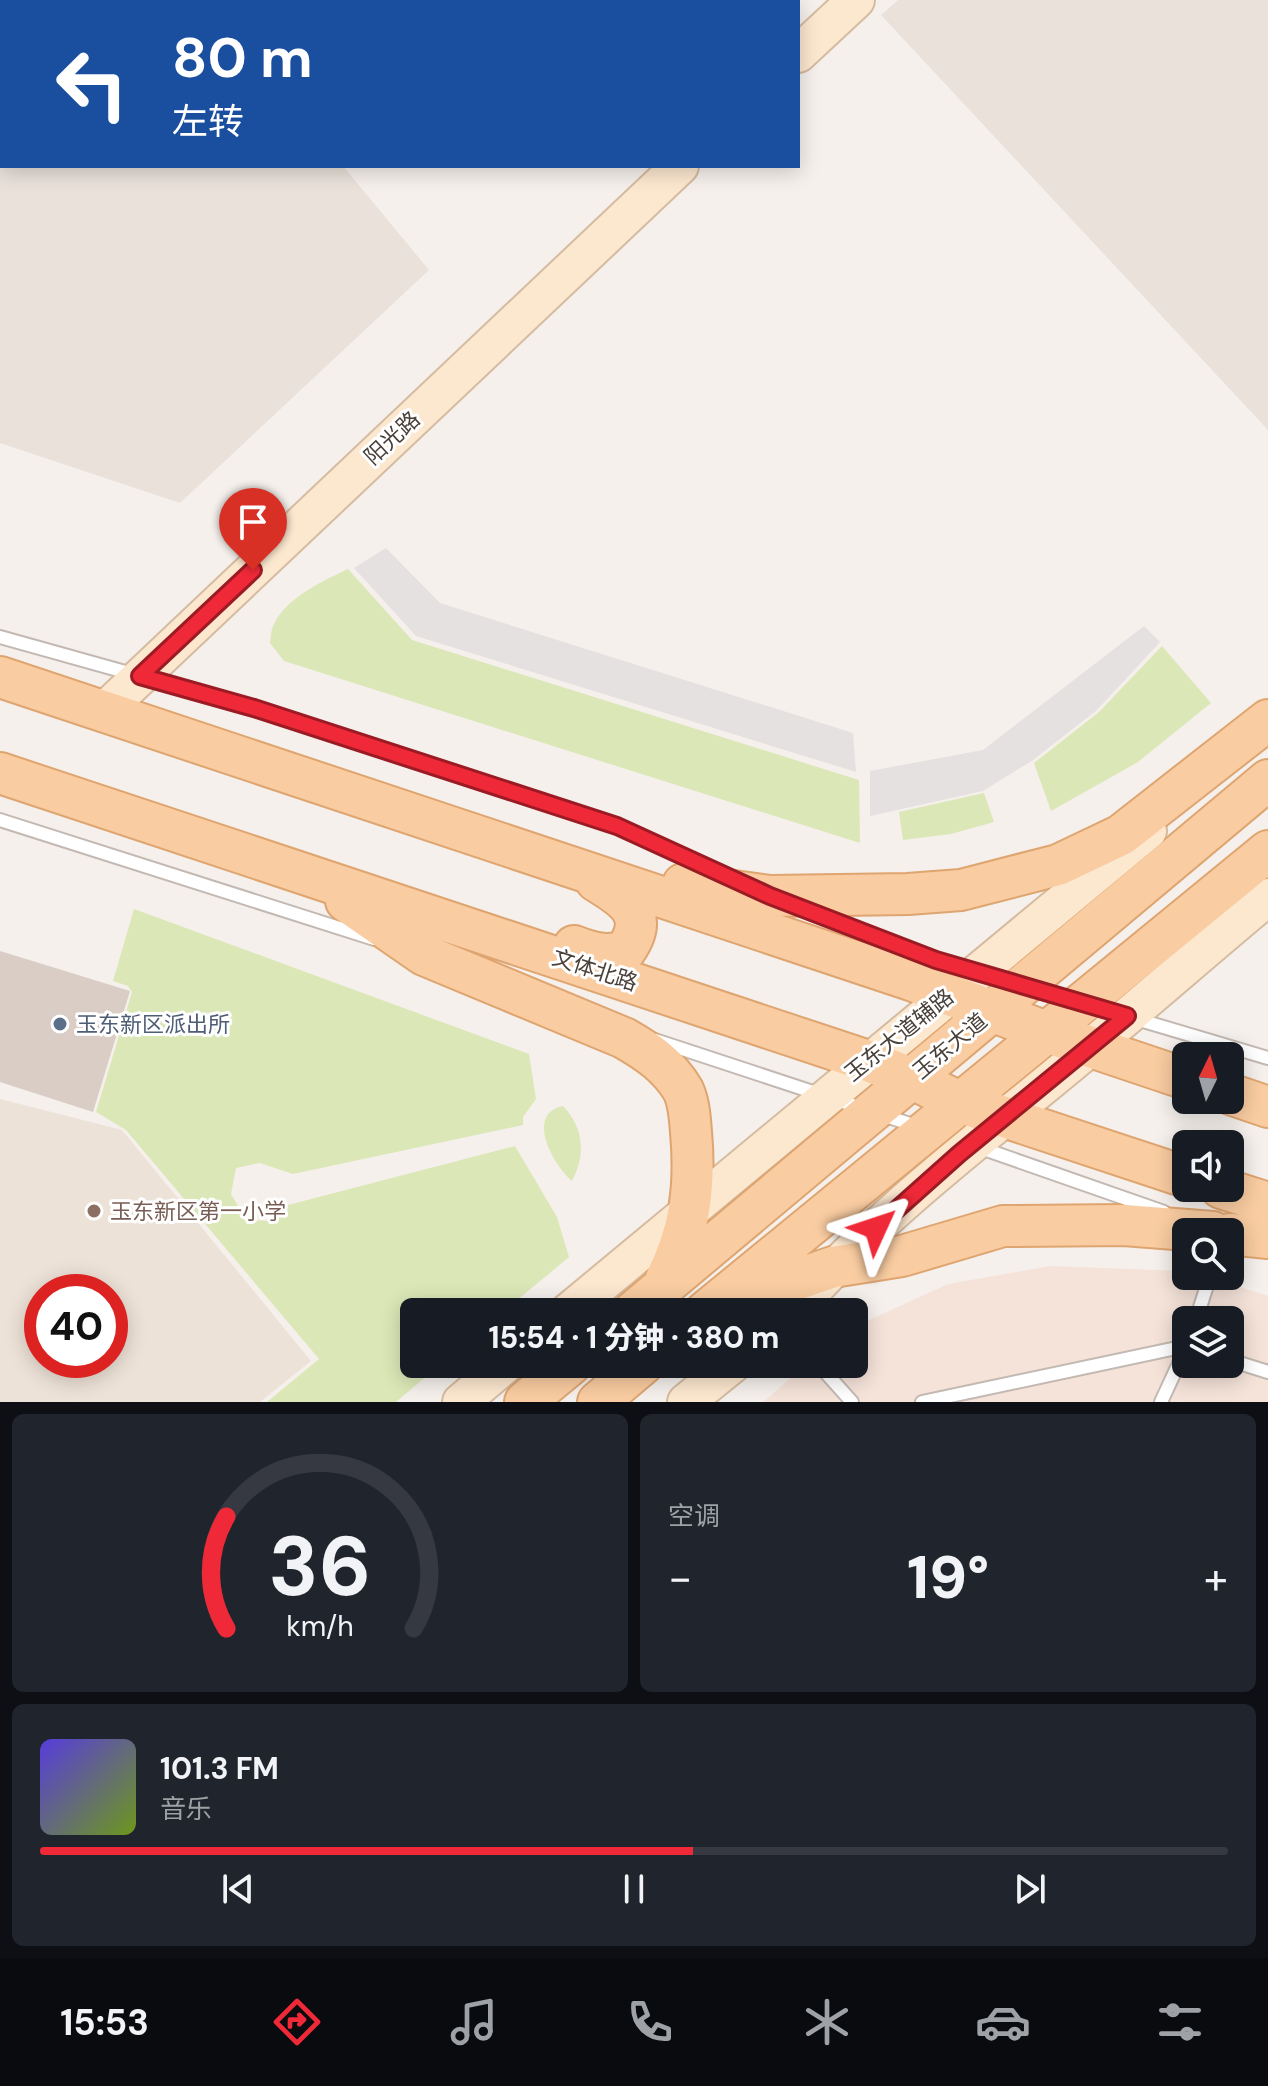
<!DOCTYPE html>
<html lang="zh">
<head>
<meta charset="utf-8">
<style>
	:root { --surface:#171b24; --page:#20242c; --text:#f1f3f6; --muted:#9ea1a6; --line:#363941; --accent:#ef2937 }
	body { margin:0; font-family:"DM Sans","Noto Sans SC",sans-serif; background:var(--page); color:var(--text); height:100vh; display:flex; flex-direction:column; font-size:30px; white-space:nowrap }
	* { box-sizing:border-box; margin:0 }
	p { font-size:26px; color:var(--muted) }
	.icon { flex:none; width:44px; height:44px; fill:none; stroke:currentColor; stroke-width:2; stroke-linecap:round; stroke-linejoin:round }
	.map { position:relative; height:1402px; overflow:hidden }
	.details { display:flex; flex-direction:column; gap:12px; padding:12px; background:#0d0f14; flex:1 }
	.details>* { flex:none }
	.guide { position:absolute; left:0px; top:0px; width:800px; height:168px; box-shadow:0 4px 20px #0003; background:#1a4fa0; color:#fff; overflow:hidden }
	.needle { width:52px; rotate:5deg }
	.fabs { position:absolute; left:1172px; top:1042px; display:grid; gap:16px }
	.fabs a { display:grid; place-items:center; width:72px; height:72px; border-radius:12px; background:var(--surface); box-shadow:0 4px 20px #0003; font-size:40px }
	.speed { position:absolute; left:24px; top:1274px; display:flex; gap:16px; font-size:40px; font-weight:700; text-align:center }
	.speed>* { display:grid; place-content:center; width:104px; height:104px; border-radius:50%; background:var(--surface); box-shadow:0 4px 20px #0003; line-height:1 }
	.speed .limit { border:12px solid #d22; background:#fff; color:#111 }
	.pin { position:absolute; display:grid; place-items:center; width:68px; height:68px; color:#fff; margin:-82px -34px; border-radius:50% 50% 50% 0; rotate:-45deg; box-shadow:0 0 8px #0007 }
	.pin .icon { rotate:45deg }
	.me { position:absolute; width:88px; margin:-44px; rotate:48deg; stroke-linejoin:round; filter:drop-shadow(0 0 6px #0008) }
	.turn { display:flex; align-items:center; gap:28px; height:168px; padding:0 40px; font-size:36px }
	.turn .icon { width:104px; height:104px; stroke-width:2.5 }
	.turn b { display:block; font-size:56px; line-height:68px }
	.big { font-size:60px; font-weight:800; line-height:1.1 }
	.details .card { flex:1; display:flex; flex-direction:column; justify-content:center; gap:12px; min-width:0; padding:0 28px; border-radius:12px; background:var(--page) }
	.details .dial { align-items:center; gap:0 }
	.dial svg { height:208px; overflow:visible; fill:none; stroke:var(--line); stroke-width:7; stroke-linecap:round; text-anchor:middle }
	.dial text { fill:var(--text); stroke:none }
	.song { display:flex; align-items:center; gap:24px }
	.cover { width:96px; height:96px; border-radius:12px; background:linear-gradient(135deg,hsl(250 70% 55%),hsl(80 70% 35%)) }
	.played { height:8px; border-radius:4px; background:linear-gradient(90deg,var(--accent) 55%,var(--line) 55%) }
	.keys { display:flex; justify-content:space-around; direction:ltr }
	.heat { display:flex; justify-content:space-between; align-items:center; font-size:44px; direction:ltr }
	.details .tiles { flex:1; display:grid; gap:12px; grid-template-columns:1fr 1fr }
	.card:last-child { grid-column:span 2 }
	.trip { position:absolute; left:400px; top:1298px; width:468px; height:80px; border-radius:12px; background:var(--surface); box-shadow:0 4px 20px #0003; font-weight:800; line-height:80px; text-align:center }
	.tab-bar { display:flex; height:128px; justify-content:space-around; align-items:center; background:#090b0e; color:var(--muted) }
	.tab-bar .icon { width:56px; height:56px }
	.tab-bar .on { color:var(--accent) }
	.tab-bar b { font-size:36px; color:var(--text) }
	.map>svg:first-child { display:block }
	.residential { fill:#e9e1da }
	.commercial { fill:#f5e3d9; fill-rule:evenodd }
	.education { fill:#ede2d7; fill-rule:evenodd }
	.green { fill:#dce7b7 }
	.parking { fill:#e4e1e0 }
	.building { fill:#d9cdc5 }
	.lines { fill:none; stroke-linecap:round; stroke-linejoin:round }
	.lane-casing { stroke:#c3b9b2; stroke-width:16 }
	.secondary-casing { stroke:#d5bba0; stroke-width:40 }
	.primary-casing { stroke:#dfa570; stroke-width:44 }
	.lane { stroke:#fff; stroke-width:12 }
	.secondary { stroke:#fce7cf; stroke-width:36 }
	.primary { stroke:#f9cca1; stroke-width:40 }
	.route-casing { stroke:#9b1b24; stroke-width:20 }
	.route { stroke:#ef2937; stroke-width:14 }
	.service-dot { fill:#5c6f8a; stroke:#fff; stroke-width:3 }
	.education-dot { fill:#8d6e63; stroke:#fff; stroke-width:3 }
	.labels { text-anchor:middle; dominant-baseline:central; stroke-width:6; stroke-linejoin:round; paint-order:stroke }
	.street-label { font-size:22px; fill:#49403a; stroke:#fff }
	.service-label { font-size:22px; fill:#4e5e75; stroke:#fff; text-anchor:start }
	.education-label { font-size:22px; fill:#785e54; stroke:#fff; text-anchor:start }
</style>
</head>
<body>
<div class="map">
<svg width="1268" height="1402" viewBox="0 0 1268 1402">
	<rect width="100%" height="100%" fill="#f5f0ec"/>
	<path class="residential" d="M0,0L208,2H2V166H343L429,270L180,503L0,443Z
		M898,0H1268V430L881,15Z"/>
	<path class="commercial" d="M1050,1266L1186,1271V1276H1206L1268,1296V1402H763L807,1364H854V1327L948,1284ZM1186,1320H1230V1364H1186Z"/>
	<path class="education" d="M0,1099L122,1130L311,1361L260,1402H0ZM42,1292H110V1360H42Z"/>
	<path class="green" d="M348,569L412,640L859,780L860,843L284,661L270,643C271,637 271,629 274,624C287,597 323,581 348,569Z
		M1162,646L1211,703L1138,762L1051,811L1034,763L1099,712Z
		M984,793L994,822L951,834L903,840L899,812Z
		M134,909L529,1054L536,1099L523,1117V1125L293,1174L260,1163L236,1168L231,1194L246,1220L273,1221L288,1205L515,1146L557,1217L569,1257L503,1312H414V1364H441L396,1402H267L319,1359L126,1130L96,1112L132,992L128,986L113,981Z
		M563,1106C584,1128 586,1155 572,1181C554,1166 524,1114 563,1106Z"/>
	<path class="parking" d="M386,548L440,603L853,733L856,772L416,636L354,568Z
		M1144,626L1160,642L1097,710L1033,760L983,791L870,816V771L983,750Z"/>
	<path class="building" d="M0,951L130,991L93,1112L0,1082Z"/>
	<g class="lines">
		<defs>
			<path id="lane" d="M0,637L254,708L617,826L724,874
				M0,820L374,939
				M807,910L936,960L1016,983
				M1033,989L1073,1000
				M1133,1018L1268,1058
				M655,1040L919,1127
				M978,1147L1164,1212
				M1196,1320L1210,1276
				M1230,1360L1268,1372
				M818,1364L852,1402
				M922,1402L1186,1346
				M1161,1402L1186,1348"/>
			<path id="secondary" d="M798,54L856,0
				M104,711L680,166
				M568,1312L1148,831
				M793,1312C882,1211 990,1132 1092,1046C1151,997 1209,946 1268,897
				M461,1402L506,1364
				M686,1402L733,1364"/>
			<path id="primary" d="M0,677L911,980L1046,1032L1186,1079
				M0,773L868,1061L911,1078L959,1102L1186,1177
				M683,884L770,896L908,894L961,890L1058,865L1121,835L1268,720
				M346,901L424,955L624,1038C647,1051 669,1066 683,1090C689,1102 690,1119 691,1132C696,1187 690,1231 665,1281
				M574,946C592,953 606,957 625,951C651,915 626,899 596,881
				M1230,1094L1268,1107
				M1221,1188L1268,1203
				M1230,1234L1268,1238
				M729,1303L833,1267L902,1256L1003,1226L1124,1225L1213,1232
				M633,1312L1268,780
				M705,1312L1268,851
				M525,1402L571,1364
				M598,1402L643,1364"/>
		</defs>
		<use href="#lane" class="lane-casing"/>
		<use href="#secondary" class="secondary-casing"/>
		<use href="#primary" class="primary-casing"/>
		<use href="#lane" class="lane"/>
		<use href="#secondary" class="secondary"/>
		<use href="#primary" class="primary"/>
	</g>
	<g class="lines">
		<defs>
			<path id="route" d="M253,570L140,676L254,708L617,826L770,896L936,960L1127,1016L959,1154L876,1228"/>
		</defs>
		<use href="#route" class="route-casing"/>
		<use href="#route" class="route"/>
	</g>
	<circle class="service-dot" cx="60" cy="1024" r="8"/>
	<circle class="education-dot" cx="94" cy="1211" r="8"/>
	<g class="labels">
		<g class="street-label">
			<text transform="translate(392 438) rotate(-43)">阳光路</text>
			<text transform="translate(595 970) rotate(18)">文体北路</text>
			<text transform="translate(899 1035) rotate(-39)">玉东大道辅路</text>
			<text transform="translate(950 1046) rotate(-40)">玉东大道</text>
		</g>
		<g class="service-label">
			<text x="76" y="1024">玉东新区派出所</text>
		</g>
		<g class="education-label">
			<text x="110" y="1211">玉东新区第一小学</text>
		</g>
	</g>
</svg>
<div class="fabs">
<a><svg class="needle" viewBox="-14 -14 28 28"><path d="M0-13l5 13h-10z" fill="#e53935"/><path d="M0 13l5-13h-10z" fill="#9ea1a6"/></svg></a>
<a><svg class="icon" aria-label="sound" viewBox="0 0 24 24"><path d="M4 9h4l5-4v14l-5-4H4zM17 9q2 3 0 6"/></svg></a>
<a><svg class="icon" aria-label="search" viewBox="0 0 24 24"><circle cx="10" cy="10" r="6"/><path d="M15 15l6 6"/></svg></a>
<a><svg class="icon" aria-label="layers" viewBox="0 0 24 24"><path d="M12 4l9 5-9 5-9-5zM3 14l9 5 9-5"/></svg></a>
</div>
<div class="speed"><div class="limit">40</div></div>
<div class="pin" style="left:253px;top:570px;background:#d93025"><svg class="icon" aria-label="arrive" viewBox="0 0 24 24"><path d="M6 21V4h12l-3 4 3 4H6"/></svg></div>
<svg class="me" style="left:876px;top:1228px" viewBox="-20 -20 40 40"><path d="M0-17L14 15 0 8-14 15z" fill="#ef2937" stroke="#fff" stroke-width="4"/></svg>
<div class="trip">15:54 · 1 分钟 · 380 m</div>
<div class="guide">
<div class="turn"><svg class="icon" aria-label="left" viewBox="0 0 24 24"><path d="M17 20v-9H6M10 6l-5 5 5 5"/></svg><div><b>80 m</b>左转</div></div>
</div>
</div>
<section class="details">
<div class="tiles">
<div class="card dial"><svg viewBox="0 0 100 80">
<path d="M14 69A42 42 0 1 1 86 69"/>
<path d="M14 69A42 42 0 0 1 14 26" stroke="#ef2937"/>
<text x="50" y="56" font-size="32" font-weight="700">36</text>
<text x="50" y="72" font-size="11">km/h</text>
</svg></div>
<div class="card"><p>空调</p>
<div class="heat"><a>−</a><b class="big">19°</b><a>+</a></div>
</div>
<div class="card">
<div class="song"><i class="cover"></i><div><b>101.3 FM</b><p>音乐</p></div></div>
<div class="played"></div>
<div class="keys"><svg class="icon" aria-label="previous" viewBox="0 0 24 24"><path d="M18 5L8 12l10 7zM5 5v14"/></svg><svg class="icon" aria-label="pause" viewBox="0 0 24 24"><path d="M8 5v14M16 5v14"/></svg><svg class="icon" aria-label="next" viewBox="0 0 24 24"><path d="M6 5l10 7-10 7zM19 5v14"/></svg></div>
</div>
</div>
</section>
<nav class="tab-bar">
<b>15:53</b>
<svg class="icon on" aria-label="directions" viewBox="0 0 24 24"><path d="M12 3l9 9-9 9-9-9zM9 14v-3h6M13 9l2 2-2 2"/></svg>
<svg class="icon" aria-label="music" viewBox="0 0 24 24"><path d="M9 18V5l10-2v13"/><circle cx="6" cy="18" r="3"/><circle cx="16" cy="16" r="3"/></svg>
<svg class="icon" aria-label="phone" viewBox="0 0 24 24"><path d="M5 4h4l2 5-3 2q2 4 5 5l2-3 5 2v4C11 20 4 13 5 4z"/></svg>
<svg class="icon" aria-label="climate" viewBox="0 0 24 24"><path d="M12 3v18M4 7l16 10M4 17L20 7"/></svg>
<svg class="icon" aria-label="car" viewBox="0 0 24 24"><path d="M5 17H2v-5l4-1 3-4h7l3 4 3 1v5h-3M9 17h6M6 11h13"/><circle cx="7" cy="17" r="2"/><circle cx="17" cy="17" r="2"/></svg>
<svg class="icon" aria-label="filters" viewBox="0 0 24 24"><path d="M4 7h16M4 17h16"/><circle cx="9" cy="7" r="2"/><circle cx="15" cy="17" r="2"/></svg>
</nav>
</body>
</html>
